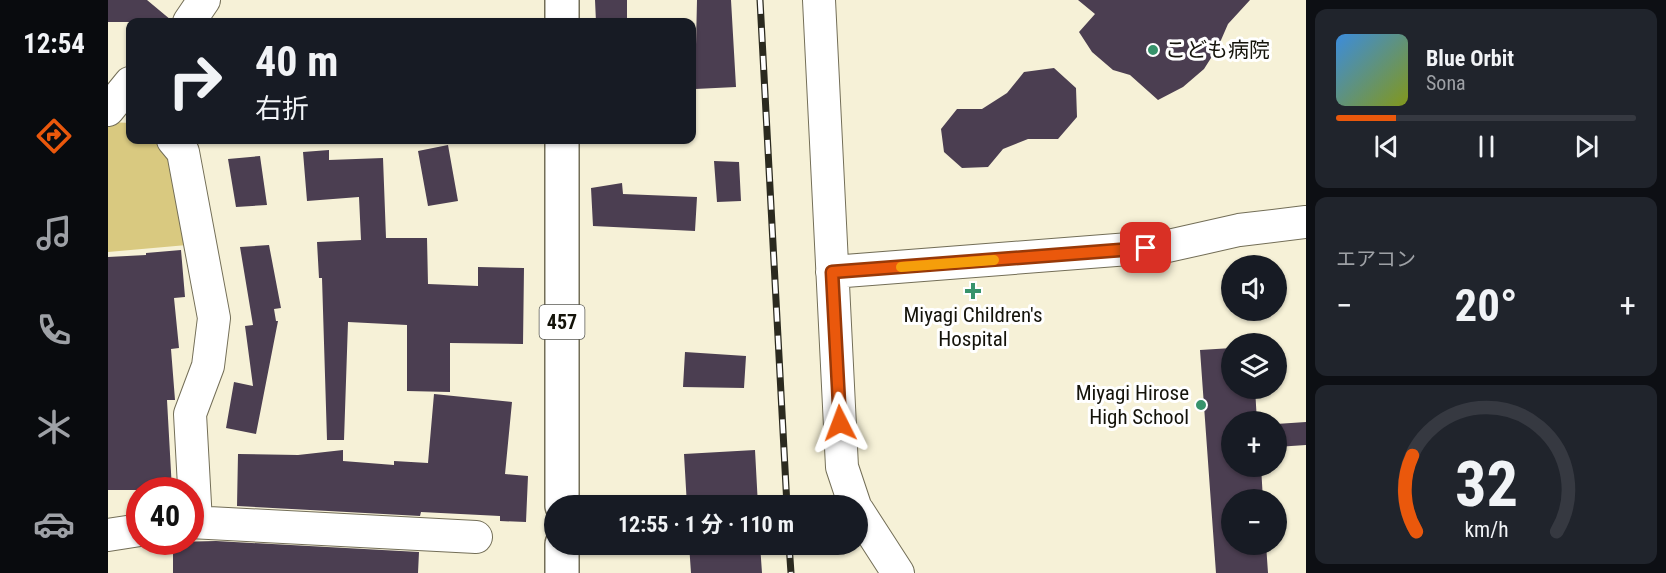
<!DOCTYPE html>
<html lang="ja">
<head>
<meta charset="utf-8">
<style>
	:root { --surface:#171b24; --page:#20242c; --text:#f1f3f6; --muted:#9ea1a6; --line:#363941; --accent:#ea580c }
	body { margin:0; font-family:"Roboto Condensed","Noto Sans JP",sans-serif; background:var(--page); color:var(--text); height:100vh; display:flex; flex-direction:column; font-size:22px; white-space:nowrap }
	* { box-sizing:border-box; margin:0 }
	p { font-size:20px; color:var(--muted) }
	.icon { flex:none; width:33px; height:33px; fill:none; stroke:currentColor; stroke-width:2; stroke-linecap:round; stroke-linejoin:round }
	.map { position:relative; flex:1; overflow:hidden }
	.details { display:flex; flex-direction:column; gap:9px; padding:9px; background:#0d0f14; width:360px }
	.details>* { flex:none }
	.banner { position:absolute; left:18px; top:18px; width:570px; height:126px; border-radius:12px; box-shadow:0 2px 4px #0004; background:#171b24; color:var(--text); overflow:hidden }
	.buttons { position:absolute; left:1113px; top:255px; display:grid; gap:12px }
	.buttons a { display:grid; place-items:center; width:66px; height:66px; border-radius:50%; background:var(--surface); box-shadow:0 2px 4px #0004; font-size:30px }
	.speed { position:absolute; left:18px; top:477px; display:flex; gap:12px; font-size:30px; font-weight:700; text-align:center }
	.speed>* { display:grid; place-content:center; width:78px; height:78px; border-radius:50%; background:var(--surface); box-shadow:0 2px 4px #0004; line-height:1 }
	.speed .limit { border:9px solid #d22; background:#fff; color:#111 }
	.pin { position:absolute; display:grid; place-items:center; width:51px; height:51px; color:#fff; margin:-26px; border-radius:12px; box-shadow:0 3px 9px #0006 }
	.me { position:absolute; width:66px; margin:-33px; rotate:357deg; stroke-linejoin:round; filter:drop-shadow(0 0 4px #0008) }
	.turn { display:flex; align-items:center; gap:21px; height:126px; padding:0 30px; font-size:27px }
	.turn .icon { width:78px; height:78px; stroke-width:2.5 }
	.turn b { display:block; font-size:42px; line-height:51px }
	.big { font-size:45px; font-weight:700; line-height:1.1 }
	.details .tile { flex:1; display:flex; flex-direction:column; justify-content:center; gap:9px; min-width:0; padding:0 21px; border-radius:12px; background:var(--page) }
	.details .dial { align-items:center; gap:0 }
	.dial svg { height:156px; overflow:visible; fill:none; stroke:var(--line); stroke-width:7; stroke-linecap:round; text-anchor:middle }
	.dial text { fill:var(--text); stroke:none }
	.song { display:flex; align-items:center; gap:18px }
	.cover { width:72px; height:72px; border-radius:9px; background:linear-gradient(135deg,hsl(210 70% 55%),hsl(70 70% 35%)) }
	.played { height:6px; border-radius:3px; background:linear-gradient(90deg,var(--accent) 20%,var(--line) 20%) }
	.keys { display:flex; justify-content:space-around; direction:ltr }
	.heat { display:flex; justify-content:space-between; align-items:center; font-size:33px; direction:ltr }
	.trip { position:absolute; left:436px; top:495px; width:324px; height:60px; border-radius:30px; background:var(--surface); box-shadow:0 2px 4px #0004; font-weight:700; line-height:60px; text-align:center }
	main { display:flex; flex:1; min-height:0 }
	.tabs { display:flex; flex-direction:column; width:108px; justify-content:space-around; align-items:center; background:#090b0e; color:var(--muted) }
	.tabs .icon { width:42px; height:42px }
	.tabs .active { color:var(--accent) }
	.tabs b { font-size:27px; color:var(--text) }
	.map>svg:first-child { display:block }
	.green { fill:#d9c980 }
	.building { fill:#4b3e51 }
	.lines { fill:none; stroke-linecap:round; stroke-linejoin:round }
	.minor-casing { stroke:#736e57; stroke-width:34 }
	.highway-casing { stroke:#736e57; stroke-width:36 }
	.minor { stroke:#fff; stroke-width:32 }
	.highway { stroke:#fff; stroke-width:33 }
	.rail-casing { stroke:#2b2a1f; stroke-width:7 }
	.rail { stroke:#fff; stroke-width:4.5; stroke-dasharray:14; stroke-linecap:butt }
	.route-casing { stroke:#983908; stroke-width:15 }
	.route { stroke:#ea580c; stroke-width:10 }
	.slow { stroke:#f59e0b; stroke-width:10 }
	.poi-dot { fill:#37936b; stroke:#fff; stroke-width:2 }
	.labels { text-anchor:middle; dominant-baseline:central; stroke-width:6; stroke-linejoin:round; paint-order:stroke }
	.shield { fill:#fff; stroke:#5a5a54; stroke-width:1.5 }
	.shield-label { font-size:20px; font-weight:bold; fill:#14130a }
	.poi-label { font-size:21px; fill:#14130a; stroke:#fff; text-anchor:start }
</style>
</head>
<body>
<main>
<nav class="tabs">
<b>12:54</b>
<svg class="icon active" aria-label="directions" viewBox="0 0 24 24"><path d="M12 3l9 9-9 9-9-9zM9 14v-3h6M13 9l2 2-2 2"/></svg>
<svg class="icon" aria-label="music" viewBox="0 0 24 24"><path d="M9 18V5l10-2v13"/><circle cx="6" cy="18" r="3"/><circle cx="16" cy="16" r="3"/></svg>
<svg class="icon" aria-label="phone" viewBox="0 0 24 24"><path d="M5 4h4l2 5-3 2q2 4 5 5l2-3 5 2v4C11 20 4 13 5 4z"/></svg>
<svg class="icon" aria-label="climate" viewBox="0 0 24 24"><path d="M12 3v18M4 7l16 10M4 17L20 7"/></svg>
<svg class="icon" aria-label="car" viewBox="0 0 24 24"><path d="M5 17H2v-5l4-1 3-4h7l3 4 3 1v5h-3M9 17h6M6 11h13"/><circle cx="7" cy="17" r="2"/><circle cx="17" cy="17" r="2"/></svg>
</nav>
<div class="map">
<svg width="1198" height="573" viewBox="0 0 1198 573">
	<rect width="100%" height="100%" fill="#f6f1d7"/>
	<path class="green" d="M3,122L22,123V140H48L66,157L79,245L0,252V126Z"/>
	<path class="building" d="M0,0H39L63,20V22H0Z
		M487,0H519V22H488Z
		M589,0H623L628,87L587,89Z
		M970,0H1142L1120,24L1110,47L1096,69L1075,87L1050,100L1022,75L1005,70L984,52L971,32L987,14Z
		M946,68L968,88L969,117L950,139H920L895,149L880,167L854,168L836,152L833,129L849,109H874L899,93L916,72Z
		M340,145L350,201L320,206L310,151Z
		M221,150V160L275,158L278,238H319L320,284L370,286V267L416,268L415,344L342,343V392L299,391V325L240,322L236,440H219L214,278H211L209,242L253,240L251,197L199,201L195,152Z
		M152,156L159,205L128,207L120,159Z
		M606,161L631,162L633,201L609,202Z
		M514,183L515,194L589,197L587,231L485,226L483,188Z
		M161,245L173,308L166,309L168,321H170L148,434L118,428L126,382L145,386L137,326L145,325L132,247Z
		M73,250L77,297L66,298L71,348L63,349L67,400H59L64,490H0V257L38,255V253Z
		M1124,348V388H1147L1149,422H1124V466H1153L1155,500H1124V544H1158L1160,573H1108L1092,350Z
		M577,352L638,356L636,388L575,387Z
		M326,394L404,402L397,474L420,476L418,522L392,521V516L313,512L312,516L129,506L130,454L190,455L235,450V461L286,465V461L320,463Z
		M1198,422V445L1168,447V424Z
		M647,450L650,506H579L576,454Z
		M108,541L311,552L310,573H65V542Z
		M581,544H652L654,573H583Z"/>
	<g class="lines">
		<defs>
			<path id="minor" d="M711,0L734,467L747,506
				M81,22L96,0
				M0,110L22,83
				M65,140L75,152L106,318L100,366L82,414L88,522
				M724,272L1060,246L1131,230L1198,222
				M750,511L790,573
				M82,522L368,537
				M0,535L32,530"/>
			<path id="highway" d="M454,0V22
				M454,140V506
				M454,544V573"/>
		</defs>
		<use href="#minor" class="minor-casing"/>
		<use href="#highway" class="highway-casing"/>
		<use href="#minor" class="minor"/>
		<use href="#highway" class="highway"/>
		<defs>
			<path id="rail" d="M652,0L679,506
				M681,544L683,573"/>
		</defs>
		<use href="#rail" class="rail-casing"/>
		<use href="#rail" class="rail"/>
	</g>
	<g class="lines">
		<defs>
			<path id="route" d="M732,423L724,272L1038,248"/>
		</defs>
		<use href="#route" class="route-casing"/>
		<use href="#route" class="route"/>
		<path class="slow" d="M793,267L886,260"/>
	</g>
	<g class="poi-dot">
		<circle cx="1045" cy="50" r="6"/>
		<path d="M862 282h6v6h6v6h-6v6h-6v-6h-6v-6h6z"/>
		<circle cx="1093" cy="405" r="6"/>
	</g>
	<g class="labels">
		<rect class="shield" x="431.5" y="305" width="45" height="34" rx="4.5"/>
		<g class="shield-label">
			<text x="454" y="322">457</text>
		</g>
		<g class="poi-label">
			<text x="1057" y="50">こども病院</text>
			<text x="865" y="315" text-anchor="middle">Miyagi Children's<tspan x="865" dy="24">Hospital</tspan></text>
			<text x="1081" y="393" text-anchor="end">Miyagi Hirose<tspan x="1081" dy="24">High School</tspan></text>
		</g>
	</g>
</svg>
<div class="buttons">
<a><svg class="icon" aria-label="sound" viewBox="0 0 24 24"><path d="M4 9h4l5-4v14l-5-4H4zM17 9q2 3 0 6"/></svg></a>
<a><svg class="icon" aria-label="layers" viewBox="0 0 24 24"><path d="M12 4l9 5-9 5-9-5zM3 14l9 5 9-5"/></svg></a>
<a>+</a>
<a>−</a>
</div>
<div class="speed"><div class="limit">40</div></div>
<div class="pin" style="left:1038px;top:248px;background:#d93025"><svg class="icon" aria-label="arrive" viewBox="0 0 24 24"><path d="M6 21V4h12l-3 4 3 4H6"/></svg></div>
<svg class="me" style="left:732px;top:423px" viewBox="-20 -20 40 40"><path d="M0-17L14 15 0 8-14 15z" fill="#ea580c" stroke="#fff" stroke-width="4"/></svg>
<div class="trip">12:55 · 1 分 · 110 m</div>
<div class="banner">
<div class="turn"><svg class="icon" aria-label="right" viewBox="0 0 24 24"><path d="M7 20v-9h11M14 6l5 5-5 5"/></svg><div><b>40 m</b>右折</div></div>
</div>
</div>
<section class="details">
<div class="tile">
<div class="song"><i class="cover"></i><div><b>Blue Orbit</b><p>Sona</p></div></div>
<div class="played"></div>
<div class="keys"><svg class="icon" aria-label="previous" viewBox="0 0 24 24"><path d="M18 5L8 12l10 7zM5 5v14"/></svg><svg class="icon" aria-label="pause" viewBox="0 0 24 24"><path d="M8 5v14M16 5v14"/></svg><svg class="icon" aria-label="next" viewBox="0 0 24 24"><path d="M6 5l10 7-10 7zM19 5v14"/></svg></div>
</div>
<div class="tile"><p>エアコン</p>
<div class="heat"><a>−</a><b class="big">20°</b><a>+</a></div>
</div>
<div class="tile dial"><svg viewBox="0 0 100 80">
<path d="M14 69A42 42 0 1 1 86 69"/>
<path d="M14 69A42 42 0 0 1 12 30" stroke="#ea580c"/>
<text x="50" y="56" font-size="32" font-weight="700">32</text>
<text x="50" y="72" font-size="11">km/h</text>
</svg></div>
</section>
</main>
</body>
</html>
